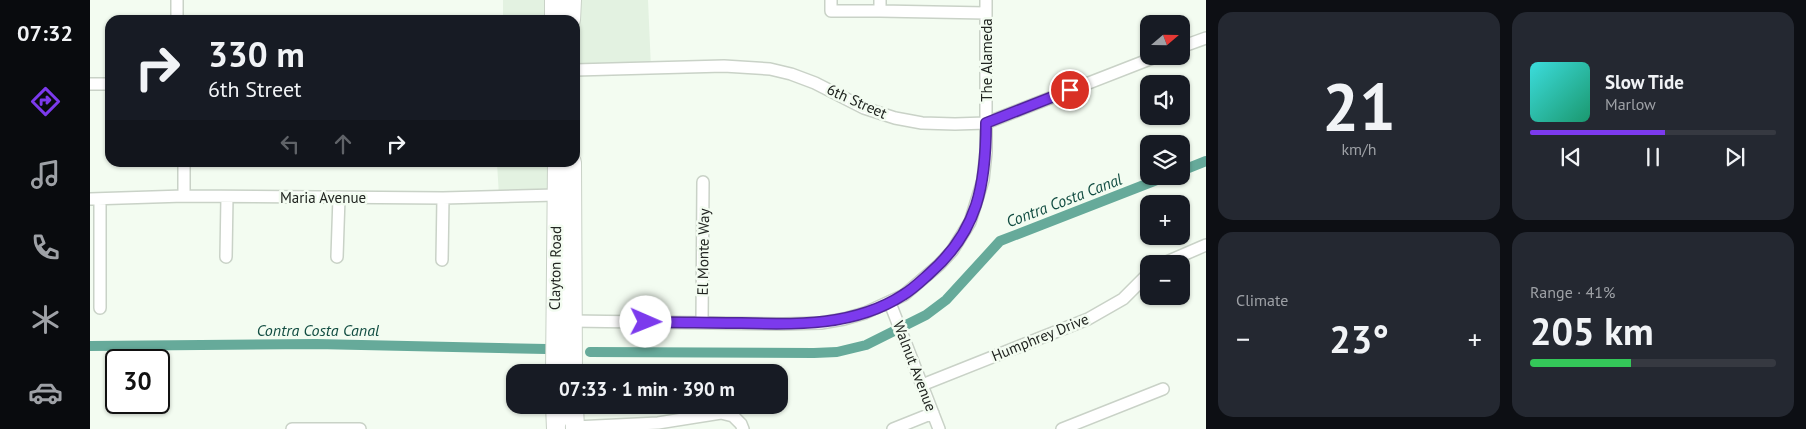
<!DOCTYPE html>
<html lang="en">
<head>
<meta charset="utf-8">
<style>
	:root { --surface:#171b24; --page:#242831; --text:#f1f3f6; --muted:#9ea1a6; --line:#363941; --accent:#7c3aed }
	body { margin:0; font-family:"PT Sans",sans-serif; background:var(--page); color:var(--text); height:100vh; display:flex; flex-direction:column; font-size:19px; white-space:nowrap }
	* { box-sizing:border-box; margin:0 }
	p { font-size:16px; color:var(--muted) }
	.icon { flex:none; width:28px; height:28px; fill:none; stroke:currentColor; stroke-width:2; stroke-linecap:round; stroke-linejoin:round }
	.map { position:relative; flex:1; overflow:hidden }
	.drawer { display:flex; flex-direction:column; gap:12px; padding:12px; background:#0d0f14; width:600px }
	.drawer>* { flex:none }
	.top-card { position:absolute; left:15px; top:15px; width:475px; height:152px; border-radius:15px; box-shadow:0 1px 4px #0004; background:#171b24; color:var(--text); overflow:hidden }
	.needle { width:32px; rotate:70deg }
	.fabs { position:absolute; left:1050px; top:15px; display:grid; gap:10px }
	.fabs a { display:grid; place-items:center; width:50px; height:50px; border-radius:10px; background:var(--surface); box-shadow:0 1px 4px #0004; font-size:25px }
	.speed { position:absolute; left:15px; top:349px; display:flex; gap:10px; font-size:25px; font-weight:700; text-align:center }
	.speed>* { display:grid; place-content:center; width:65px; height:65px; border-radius:50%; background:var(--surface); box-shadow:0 1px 4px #0004; line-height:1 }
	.speed .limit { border:2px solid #111; border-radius:8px; background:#fff; color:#111 }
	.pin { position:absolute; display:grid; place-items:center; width:42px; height:42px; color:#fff; margin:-21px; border:2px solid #fff; border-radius:50%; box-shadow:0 1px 5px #0007 }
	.me { position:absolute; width:55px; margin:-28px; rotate:91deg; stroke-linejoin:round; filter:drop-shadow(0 0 4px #0008) }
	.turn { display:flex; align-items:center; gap:18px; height:105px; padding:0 20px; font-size:22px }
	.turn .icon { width:65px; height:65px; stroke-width:2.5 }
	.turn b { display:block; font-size:35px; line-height:42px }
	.lanes { display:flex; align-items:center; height:48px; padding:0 20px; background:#0003; justify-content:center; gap:25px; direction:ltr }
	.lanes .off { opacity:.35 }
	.big { font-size:38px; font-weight:600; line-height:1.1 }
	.drawer .card { flex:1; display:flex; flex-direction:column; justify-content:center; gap:8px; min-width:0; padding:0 18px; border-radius:15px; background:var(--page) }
	.drawer .dial { align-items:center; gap:0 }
	.dial b { font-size:65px; line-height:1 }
	.song { display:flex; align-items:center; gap:15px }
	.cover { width:60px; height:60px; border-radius:8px; background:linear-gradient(135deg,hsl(180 70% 55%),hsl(160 70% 35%)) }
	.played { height:5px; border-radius:2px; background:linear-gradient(90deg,var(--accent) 55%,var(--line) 55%) }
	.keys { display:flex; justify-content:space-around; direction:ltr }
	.heat { display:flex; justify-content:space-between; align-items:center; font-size:28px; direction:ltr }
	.charge { height:8px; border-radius:4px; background:linear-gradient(90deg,#34c759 41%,var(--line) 0) }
	.drawer .tiles { flex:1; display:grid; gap:12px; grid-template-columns:repeat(2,1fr) }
	.trip { position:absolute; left:416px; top:364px; width:282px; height:50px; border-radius:15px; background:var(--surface); box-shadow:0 1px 4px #0004; font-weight:600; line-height:50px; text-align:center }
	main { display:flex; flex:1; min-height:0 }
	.dock { display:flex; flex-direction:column; width:90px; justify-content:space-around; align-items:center; background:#090b0e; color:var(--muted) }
	.dock .icon { width:35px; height:35px }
	.dock .on { color:var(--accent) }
	.dock b { font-size:22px; color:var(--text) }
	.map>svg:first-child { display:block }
	.built { fill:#e3f2e1 }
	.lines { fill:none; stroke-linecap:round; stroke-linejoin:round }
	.canal { stroke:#66aa9a; stroke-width:10 }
	.street-casing { stroke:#c9d2c7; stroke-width:14 }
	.primary-casing { stroke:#c9d2c7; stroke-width:20 }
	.street { stroke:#fff; stroke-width:11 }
	.primary { stroke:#fff; stroke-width:18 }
	.route-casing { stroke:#51269a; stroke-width:12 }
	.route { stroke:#7c3aed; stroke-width:9 }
	.labels { text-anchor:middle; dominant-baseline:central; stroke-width:5; stroke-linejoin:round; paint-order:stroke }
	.street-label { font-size:15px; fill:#212521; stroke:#f3fcf1 }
	.water-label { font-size:16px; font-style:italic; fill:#124d42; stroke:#f3fcf1 }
</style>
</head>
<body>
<main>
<nav class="dock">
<b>07:32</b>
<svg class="icon on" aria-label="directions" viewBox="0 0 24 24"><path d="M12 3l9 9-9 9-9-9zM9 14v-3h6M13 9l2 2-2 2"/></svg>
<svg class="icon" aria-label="music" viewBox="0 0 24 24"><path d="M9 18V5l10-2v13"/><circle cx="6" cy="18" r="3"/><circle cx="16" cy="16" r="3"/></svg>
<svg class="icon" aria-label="phone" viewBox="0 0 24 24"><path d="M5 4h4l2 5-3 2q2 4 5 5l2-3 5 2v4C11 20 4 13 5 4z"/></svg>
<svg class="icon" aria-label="climate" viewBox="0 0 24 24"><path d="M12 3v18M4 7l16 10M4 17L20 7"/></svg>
<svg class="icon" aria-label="car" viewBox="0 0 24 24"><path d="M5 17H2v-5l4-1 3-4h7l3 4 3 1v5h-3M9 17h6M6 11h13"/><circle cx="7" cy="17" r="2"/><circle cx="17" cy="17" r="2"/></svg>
</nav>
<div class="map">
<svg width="1116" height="429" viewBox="0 0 1116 429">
	<rect width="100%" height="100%" fill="#f3fcf1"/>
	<path class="built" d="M413,0H464V20H413Z
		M482,0H558L561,68L485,70V20Z
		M407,163H467L466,195L409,196Z"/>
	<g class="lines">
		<path class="canal" d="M1091,171L1116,161
			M0,346L226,344L456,349
			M500,352L724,353L747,352L776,345L836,315L856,300L910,241L1077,176"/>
		<defs>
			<path id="street" d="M741,0V11H790
				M790,0V11L896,13
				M87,20V0
				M1091,47L1116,38
				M485,70L634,66L680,69L701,74L725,83L774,108L805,118L832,123L865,124L896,123L1068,56
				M0,84H20
				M94,196V162
				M0,199L94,196L353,198L466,195
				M10,199V308
				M136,257L137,197
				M247,257L249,197
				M352,260L353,198
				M1072,264L1116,245
				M800,303L849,429
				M482,321L693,324L731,323L754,319L775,313L814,295L849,265L862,251L880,222L893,180L896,152V0
				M612,323L613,182
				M832,385L998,319L1033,299L1059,273
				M485,427L568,423L631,413L643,416L651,424L653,429
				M467,428L475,415V405
				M202,429H270
				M803,429L843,413
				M972,429L1073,389"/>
			<path id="primary" d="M464,0V20
				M481,20L482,0
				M482,162L483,372
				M465,372L467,162
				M465,405L466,429
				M484,405L485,429"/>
		</defs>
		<use href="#street" class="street-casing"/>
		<use href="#primary" class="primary-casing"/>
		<use href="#street" class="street"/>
		<use href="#primary" class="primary"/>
	</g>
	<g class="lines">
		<defs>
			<path id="route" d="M556,322C588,322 620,323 651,323C707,325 765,326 813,295C823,289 831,281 840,273C888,231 896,184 896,123L980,90"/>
		</defs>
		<use href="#route" class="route-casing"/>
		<use href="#route" class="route"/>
	</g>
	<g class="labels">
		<g class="street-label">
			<text transform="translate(896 60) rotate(-90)">The Alameda</text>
			<text transform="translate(767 101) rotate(24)">6th Street</text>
			<text x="233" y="197">Maria Avenue</text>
			<text transform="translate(613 252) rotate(-89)">El Monte Way</text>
			<text transform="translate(465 268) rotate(-89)">Clayton Road</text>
			<text transform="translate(950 337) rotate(-22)">Humphrey Drive</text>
			<text transform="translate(825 366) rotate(69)">Walnut Avenue</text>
		</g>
		<g class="water-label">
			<text transform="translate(974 200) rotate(-21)">Contra Costa Canal</text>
			<text x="228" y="330">Contra Costa Canal</text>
		</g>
	</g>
</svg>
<div class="fabs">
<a><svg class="needle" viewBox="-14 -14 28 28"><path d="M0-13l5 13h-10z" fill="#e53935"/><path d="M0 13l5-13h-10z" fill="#9ea1a6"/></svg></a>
<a><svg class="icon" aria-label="sound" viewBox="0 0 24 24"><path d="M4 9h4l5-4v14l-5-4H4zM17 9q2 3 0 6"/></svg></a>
<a><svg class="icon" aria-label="layers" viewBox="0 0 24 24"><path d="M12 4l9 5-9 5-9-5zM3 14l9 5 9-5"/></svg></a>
<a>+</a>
<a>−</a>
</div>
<div class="speed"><div class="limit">30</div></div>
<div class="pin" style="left:980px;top:90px;background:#d93025"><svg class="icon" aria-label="arrive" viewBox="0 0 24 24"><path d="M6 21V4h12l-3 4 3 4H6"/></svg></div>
<svg class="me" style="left:556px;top:322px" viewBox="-20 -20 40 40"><circle r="19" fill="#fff"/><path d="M0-13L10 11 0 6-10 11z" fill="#7c3aed"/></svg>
<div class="trip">07:33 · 1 min · 390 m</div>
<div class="top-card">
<div class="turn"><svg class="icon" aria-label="right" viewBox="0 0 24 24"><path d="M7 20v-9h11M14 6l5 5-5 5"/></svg><div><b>330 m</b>6th Street</div></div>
<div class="lanes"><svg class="icon off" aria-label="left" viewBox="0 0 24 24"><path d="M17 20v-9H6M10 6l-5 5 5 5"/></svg><svg class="icon off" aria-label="ahead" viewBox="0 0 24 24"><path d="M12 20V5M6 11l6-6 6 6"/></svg><svg class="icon" aria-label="right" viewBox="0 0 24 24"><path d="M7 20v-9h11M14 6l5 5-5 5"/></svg></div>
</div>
</div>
<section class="drawer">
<div class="tiles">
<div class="card dial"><b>21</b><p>km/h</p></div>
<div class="card">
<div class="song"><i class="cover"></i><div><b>Slow Tide</b><p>Marlow</p></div></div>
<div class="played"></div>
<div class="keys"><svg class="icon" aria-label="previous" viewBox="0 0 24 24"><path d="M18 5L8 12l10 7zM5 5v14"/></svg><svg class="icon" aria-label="pause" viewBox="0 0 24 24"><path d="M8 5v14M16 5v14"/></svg><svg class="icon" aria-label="next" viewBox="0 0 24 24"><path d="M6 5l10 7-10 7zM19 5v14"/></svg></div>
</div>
<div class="card"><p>Climate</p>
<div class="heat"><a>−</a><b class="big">23°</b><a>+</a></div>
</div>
<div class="card"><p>Range · 41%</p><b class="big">205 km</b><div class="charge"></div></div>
</div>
</section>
</main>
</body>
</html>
